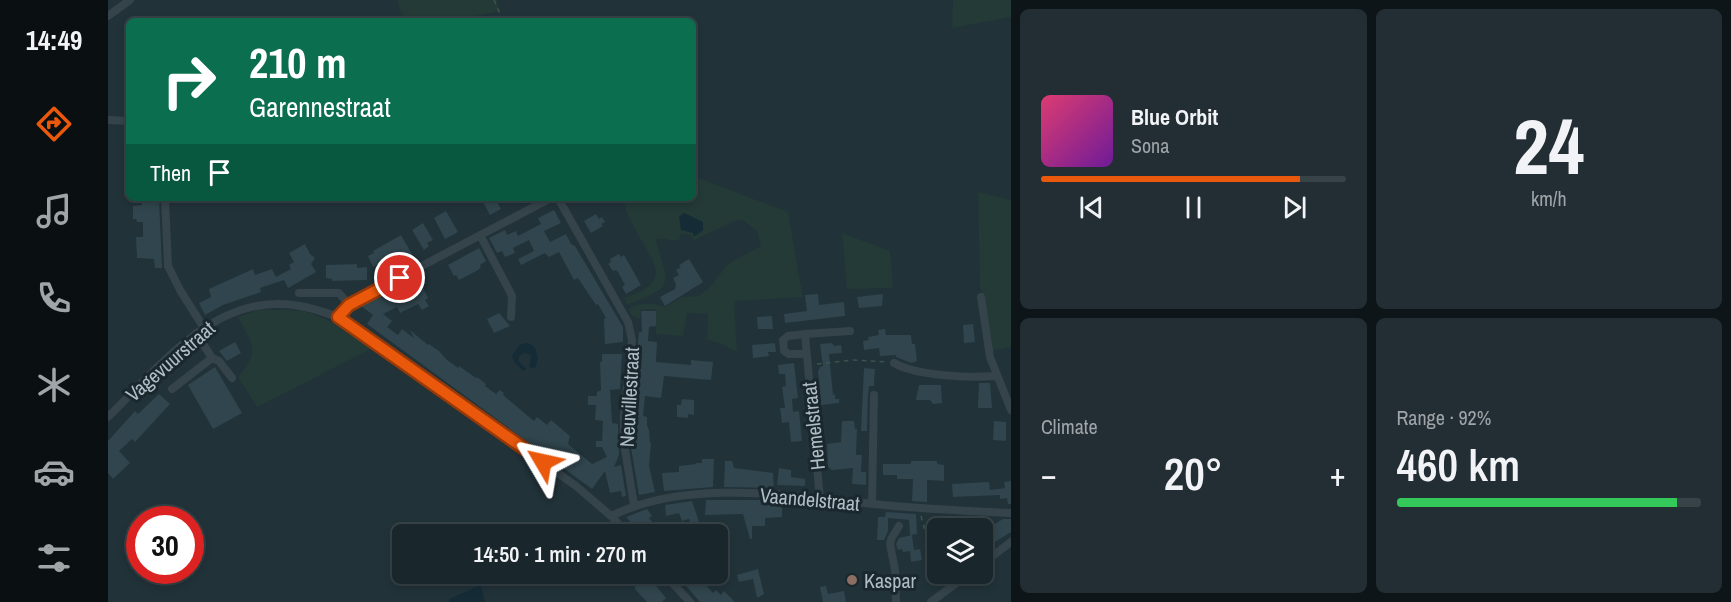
<!DOCTYPE html>
<html lang="en">
<head>
<meta charset="utf-8">
<style>
	:root { --surface:#19262b; --page:#222e33; --text:#f1f3f6; --muted:#9fa5a9; --line:#374347; --accent:#ea580c }
	body { margin:0; font-family:"Archivo Narrow",sans-serif; background:var(--page); color:var(--text); height:100vh; display:flex; flex-direction:column; font-size:22px; white-space:nowrap }
	* { box-sizing:border-box; margin:0 }
	p { font-size:20px; color:var(--muted) }
	.icon { flex:none; width:33px; height:33px; fill:none; stroke:currentColor; stroke-width:2; stroke-linecap:round; stroke-linejoin:round }
	.map { position:relative; flex:1; overflow:hidden }
	.details { display:flex; flex-direction:column; gap:9px; padding:9px; background:#0e1518; width:720px }
	.details>* { flex:none }
	.hud { position:absolute; left:18px; top:18px; width:570px; height:183px; border-radius:9px; box-shadow:0 3px 9px #0003,0 0 0 2px var(--line); background:#0b6e4f; color:#fff; overflow:hidden }
	.tools { position:absolute; left:819px; top:518px; display:grid; gap:12px }
	.tools a { display:grid; place-items:center; width:66px; height:66px; border-radius:9px; background:var(--surface); box-shadow:0 3px 9px #0003,0 0 0 2px var(--line); font-size:30px }
	.speed { position:absolute; left:18px; top:506px; display:flex; gap:12px; font-size:30px; font-weight:700; text-align:center }
	.speed>* { display:grid; place-content:center; width:78px; height:78px; border-radius:50%; background:var(--surface); box-shadow:0 3px 9px #0003,0 0 0 2px var(--line); line-height:1 }
	.speed .limit { border:9px solid #d22; background:#fff; color:#111 }
	.pin { position:absolute; display:grid; place-items:center; width:51px; height:51px; color:#fff; margin:-26px; border:3px solid #fff; border-radius:50%; box-shadow:0 2px 6px #0007 }
	.me { position:absolute; width:66px; margin:-33px; rotate:306deg; stroke-linejoin:round; filter:drop-shadow(0 0 4px #0008) }
	.turn { display:flex; align-items:center; gap:21px; height:126px; padding:0 24px; font-size:27px }
	.turn .icon { width:78px; height:78px; stroke-width:2.5 }
	.turn b { display:block; font-size:42px; line-height:51px }
	.then { display:flex; align-items:center; height:57px; padding:0 24px; background:#0003; gap:12px; font-size:22px }
	.big { font-size:45px; font-weight:600; line-height:1.1 }
	.details .card { flex:1; display:flex; flex-direction:column; justify-content:center; gap:9px; min-width:0; padding:0 21px; border-radius:9px; background:var(--page) }
	.details .dial { align-items:center; gap:0 }
	.dial b { font-size:78px; line-height:1 }
	.song { display:flex; align-items:center; gap:18px }
	.cover { width:72px; height:72px; border-radius:9px; background:linear-gradient(135deg,hsl(340 70% 55%),hsl(280 70% 35%)) }
	.played { height:6px; border-radius:3px; background:linear-gradient(90deg,var(--accent) 85%,var(--line) 85%) }
	.keys { display:flex; justify-content:space-around; direction:ltr }
	.heat { display:flex; justify-content:space-between; align-items:center; font-size:33px; direction:ltr }
	.charge { height:9px; border-radius:4px; background:linear-gradient(90deg,#34c759 92%,var(--line) 0) }
	.details .tiles { flex:1; display:grid; gap:9px; grid-template-columns:repeat(2,1fr) }
	.trip { position:absolute; left:284px; top:524px; width:336px; height:60px; border-radius:9px; background:var(--surface); box-shadow:0 3px 9px #0003,0 0 0 2px var(--line); font-weight:600; line-height:60px; text-align:center }
	main { display:flex; flex:1; min-height:0 }
	.tabs { display:flex; flex-direction:column; width:108px; justify-content:space-around; align-items:center; background:#0a0f11; color:var(--muted) }
	.tabs .icon { width:42px; height:42px }
	.tabs .on { color:var(--accent) }
	.tabs b { font-size:27px; color:var(--text) }
	.map>svg:first-child { display:block }
	.green { fill:#233a36 }
	.water { fill:#152c37 }
	.building { fill:#30454d }
	.lines { fill:none; stroke-linecap:round; stroke-linejoin:round }
	.path { stroke:#3c534e; stroke-width:1.5; stroke-dasharray:4.5 4.5; stroke-linecap:butt }
	.minor { stroke:#35434a; stroke-width:8 }
	.route-casing { stroke:#983908; stroke-width:15 }
	.route { stroke:#ea580c; stroke-width:10 }
	.education-dot { fill:#8d6e63; stroke:#1a282e; stroke-width:2 }
	.labels { text-anchor:middle; dominant-baseline:central; stroke-width:6; stroke-linejoin:round; paint-order:stroke }
	.street-label { font-size:20px; fill:#afbec6; stroke:#1a282e }
	.poi-label { font-size:20px; fill:#afbec6; stroke:#1a282e; text-anchor:start }
</style>
</head>
<body>
<main>
<nav class="tabs">
<b>14:49</b>
<svg class="icon on" aria-label="directions" viewBox="0 0 24 24"><path d="M12 3l9 9-9 9-9-9zM9 14v-3h6M13 9l2 2-2 2"/></svg>
<svg class="icon" aria-label="music" viewBox="0 0 24 24"><path d="M9 18V5l10-2v13"/><circle cx="6" cy="18" r="3"/><circle cx="16" cy="16" r="3"/></svg>
<svg class="icon" aria-label="phone" viewBox="0 0 24 24"><path d="M5 4h4l2 5-3 2q2 4 5 5l2-3 5 2v4C11 20 4 13 5 4z"/></svg>
<svg class="icon" aria-label="climate" viewBox="0 0 24 24"><path d="M12 3v18M4 7l16 10M4 17L20 7"/></svg>
<svg class="icon" aria-label="car" viewBox="0 0 24 24"><path d="M5 17H2v-5l4-1 3-4h7l3 4 3 1v5h-3M9 17h6M6 11h13"/><circle cx="7" cy="17" r="2"/><circle cx="17" cy="17" r="2"/></svg>
<svg class="icon" aria-label="filters" viewBox="0 0 24 24"><path d="M4 7h16M4 17h16"/><circle cx="9" cy="7" r="2"/><circle cx="15" cy="17" r="2"/></svg>
</nav>
<div class="map">
<svg width="903" height="602" viewBox="0 0 903 602">
	<rect width="100%" height="100%" fill="#213239"/>
	<path class="green" d="M291,0H389L392,11L343,21H297L289,2Z
		M845,0H903V17L844,28Z
		M585,176L680,212L695,297L626,301L629,352L612,343L599,340L600,314L579,313L575,336L548,334V309L532,310V318H528L523,315L521,309C530,302 547,303 557,307L574,297L591,296L602,287L620,264L653,246L649,231L635,220H629L586,240L582,235L573,233L571,240C563,243 556,236 548,240C560,285 569,286 519,305L516,298C523,295 531,293 538,288C542,286 547,278 548,273C549,258 517,223 516,199L552,200L553,198H585Z
		M870,192L903,200V347L883,351L875,295L872,288Z
		M734,233L782,251L785,288L739,289Z
		M150,310C164,310 179,309 193,311C219,316 241,333 263,349L149,407L130,377C153,350 144,345 130,317Z"/>
	<path class="water" d="M576,213L595,222V230L589,235L585,236V233L573,230L571,217Z
		M419,343L426,346L425,349L427,347L430,359L427,368H423L421,366L423,356L418,353L414,354L411,357V362L419,369L415,371L407,363L404,356L411,345Z
		M373,585L377,602H341V599Z"/>
	<path class="building" d="M33,198H51L54,268H47L46,259L29,258L28,237H35V222H29L28,219H25V206L34,205Z
		M373,198H387L393,209L382,215Z
		M446,210L453,223L436,231L442,242L458,234L463,244L467,246L515,327V342L497,344L496,319L498,318L490,304L488,305L470,278L466,280L451,252L441,257L437,253L413,265L410,259L426,251L421,240L405,248L407,253L397,257L394,251L389,253L381,238L397,230L399,235L408,231L410,236L433,224L430,218Z
		M338,211L350,232L337,239L326,218Z
		M488,214L491,219L494,217L497,222L493,224L495,226L483,233L476,221Z
		M315,223L325,240L319,243L321,246L316,250L304,230Z
		M293,235L305,256L276,271L272,263L265,267L260,256L266,253L265,251Z
		M197,244L202,254L207,258L203,264L208,272L180,288L176,280L152,288L153,292L115,305L97,315L91,303L103,297L101,289L145,269L147,275L164,269L168,277L183,269L181,265L186,262L181,253Z
		M371,248L378,261L372,265L373,267L370,270L351,280L348,275L346,276L340,265Z
		M511,254L513,257L516,255L533,285L518,294L514,287L517,285L510,272L508,270L505,271L500,264L503,262L502,259Z
		M581,259L595,282L557,306L552,297L567,289L568,284L565,278L571,275L568,270L573,267L571,265Z
		M249,264V268L259,267V280L224,281V279L218,278V265Z
		M311,280L320,298L317,300L321,306L314,310L310,304L292,313L289,307L275,314L284,321L279,327L290,335L294,329L306,338L302,330L320,345L321,344L331,351L338,359L350,368L351,366L368,378L369,377L378,384L377,386L388,394L392,390L396,393L395,395L426,421L429,417L439,425L443,420L462,436L460,444L484,464L499,457L494,447H488V441H494L495,421L487,420L488,405H480V396H489V392L493,390L492,362H494V354H514L512,389L502,390L504,423L510,424L511,455L506,467L513,465L518,496L514,497L513,491L502,493L497,471L484,489L259,324L265,315L253,306L279,291L282,296L293,291L297,299L308,293L304,285Z
		M710,294L711,305L736,302L737,316L677,323L676,314L699,311L697,295Z
		M775,294L774,306L751,308L749,297Z
		M533,311H548V326L541,327L540,341L549,342L548,362L583,365V360L605,362L603,380L556,376L553,398L537,396L535,416L539,417V425L541,430L542,443H543L541,466L547,492L531,495L522,442V419H529V405H526L527,395H525L531,332H534Z
		M391,313L402,326L386,333L379,319Z
		M664,316L665,329H650L649,317Z
		M865,324L867,342L856,343L855,325Z
		M777,329L778,335H803L804,344H807L809,361L804,363L798,361L788,357V355L772,356L771,348L756,350L755,341L761,340L760,337L771,335L770,330Z
		M127,342L133,353L119,361L111,351Z
		M667,343L668,352H660L661,356L645,358L644,345Z
		M724,343L726,346L733,345L734,353L721,354L725,395L727,394V399H731V403L713,405L710,371L712,367L715,366L712,344Z
		M686,363L690,398L684,399L685,412L691,411L694,441L683,442L681,422L674,423L672,408H677L674,387L678,386L677,374H671L670,365Z
		M107,367L134,413L105,429L80,385Z
		M756,368L767,369L766,382V386H761L760,395L759,431H753Z
		M871,383H882L884,408H870Z
		M811,385H833L834,403L825,404L822,400H808Z
		M51,394L62,404L27,442L24,439L11,451L22,463L5,479L0,473V441L27,411L30,414Z
		M574,399L586,400V415L580,414V418L569,417V405H573Z
		M734,421H746L747,429H749L748,455H754L753,472H758V485L744,484L745,468L724,470L720,467L719,444L733,442Z
		M886,421L898,422V441L885,440Z
		M594,459H606L605,487L556,491L554,473L571,472V466L588,464V463H594Z
		M617,461H624L626,468L665,473L666,488L616,487Z
		M803,461H829V464L836,465V481L819,480V502L804,501L805,479H789V475H775V464H803Z
		M671,468L683,470V477L697,479V486L669,485Z
		M903,481V504H900L899,498L892,499V495L845,497L844,484L881,482L882,490L897,488L896,482Z
		M598,500H653L654,505H674V517L657,518V526H644V539H642L635,514L597,515Z
		M584,501L591,522L583,525L581,519L574,521L571,513L558,516L557,505Z
		M539,509L544,516L541,518L545,523L539,527L537,524L530,530L518,517Z
		M778,512L808,514L809,534L802,535L801,520L780,518V531L776,540H769L770,517H777Z
		M895,519H903V532L882,545L875,536L884,528H880Z
		M804,535L806,550L812,549L814,560L803,562L802,551L795,552L794,549L790,550L788,544L791,538Z
		M650,569L656,594L649,598L645,579L631,582L629,575Z
		M609,571L612,572L596,583L605,593L608,590L613,595L616,591L627,602H592L567,573H597L599,575L609,573Z
		M515,573H533L537,578L540,576L558,598L554,602H539L527,589L528,577L523,581Z
		M718,586L720,594L736,591L738,602H715L712,587Z"/>
	<g class="lines">
		<path class="path" d="M386,0L395,21
			M709,364L745,360L779,362
			M813,516L832,586"/>
		<path class="minor" d="M0,16L22,0
			M0,120L21,121
			M57,198L60,266L72,290L96,328
			M450,198L520,322L524,340L516,415V443L526,505
			M372,235L402,292L404,296L403,317
			M191,293H231L241,305
			M873,297L882,357L903,410
			M230,317L241,305L251,299L443,198
			M88,333L104,358L111,361L124,378
			M697,334L680,336L675,340L676,351L681,354H698
			M786,363C808,376 862,378 888,376
			M64,389L104,358
			M0,417C46,372 98,305 167,304C189,303 210,310 230,317L468,486L503,516L520,534
			M712,499L697,334L742,331
			M764,504L766,395
			M503,516C581,478 683,496 766,504C811,509 857,511 903,513
			M874,564L903,542
			M555,573L582,602
			M788,602L787,570L782,544L783,539L791,526
			M823,602L862,573"/>
	</g>
	<g class="lines">
		<defs>
			<path id="route" d="M292,278L241,305L230,317L435,462"/>
		</defs>
		<use href="#route" class="route-casing"/>
		<use href="#route" class="route"/>
	</g>
	<circle class="education-dot" cx="744" cy="580" r="6"/>
	<g class="labels">
		<g class="street-label">
			<text transform="translate(62 361) rotate(-41)">Vagevuurstraat</text>
			<text transform="translate(521 397) rotate(-87)">Neuvillestraat</text>
			<text transform="translate(705 426) rotate(-96)">Hemelstraat</text>
			<text transform="translate(702 499) rotate(5)">Vaandelstraat</text>
		</g>
		<g class="poi-label">
			<text x="756" y="580">Kaspar</text>
		</g>
	</g>
</svg>
<div class="tools">
<a><svg class="icon" aria-label="layers" viewBox="0 0 24 24"><path d="M12 4l9 5-9 5-9-5zM3 14l9 5 9-5"/></svg></a>
</div>
<div class="speed"><div class="limit">30</div></div>
<div class="pin" style="left:292px;top:278px;background:#d93025"><svg class="icon" aria-label="arrive" viewBox="0 0 24 24"><path d="M6 21V4h12l-3 4 3 4H6"/></svg></div>
<svg class="me" style="left:435px;top:462px" viewBox="-20 -20 40 40"><path d="M0-17L14 15 0 8-14 15z" fill="#ea580c" stroke="#fff" stroke-width="4"/></svg>
<div class="trip">14:50 · 1 min · 270 m</div>
<div class="hud">
<div class="turn"><svg class="icon" aria-label="right" viewBox="0 0 24 24"><path d="M7 20v-9h11M14 6l5 5-5 5"/></svg><div><b>210 m</b>Garennestraat</div></div>
<div class="then">Then<svg class="icon" aria-label="arrive" viewBox="0 0 24 24"><path d="M6 21V4h12l-3 4 3 4H6"/></svg></div>
</div>
</div>
<section class="details">
<div class="tiles">
<div class="card">
<div class="song"><i class="cover"></i><div><b>Blue Orbit</b><p>Sona</p></div></div>
<div class="played"></div>
<div class="keys"><svg class="icon" aria-label="previous" viewBox="0 0 24 24"><path d="M18 5L8 12l10 7zM5 5v14"/></svg><svg class="icon" aria-label="pause" viewBox="0 0 24 24"><path d="M8 5v14M16 5v14"/></svg><svg class="icon" aria-label="next" viewBox="0 0 24 24"><path d="M6 5l10 7-10 7zM19 5v14"/></svg></div>
</div>
<div class="card dial"><b>24</b><p>km/h</p></div>
<div class="card"><p>Climate</p>
<div class="heat"><a>−</a><b class="big">20°</b><a>+</a></div>
</div>
<div class="card"><p>Range · 92%</p><b class="big">460 km</b><div class="charge"></div></div>
</div>
</section>
</main>
</body>
</html>
